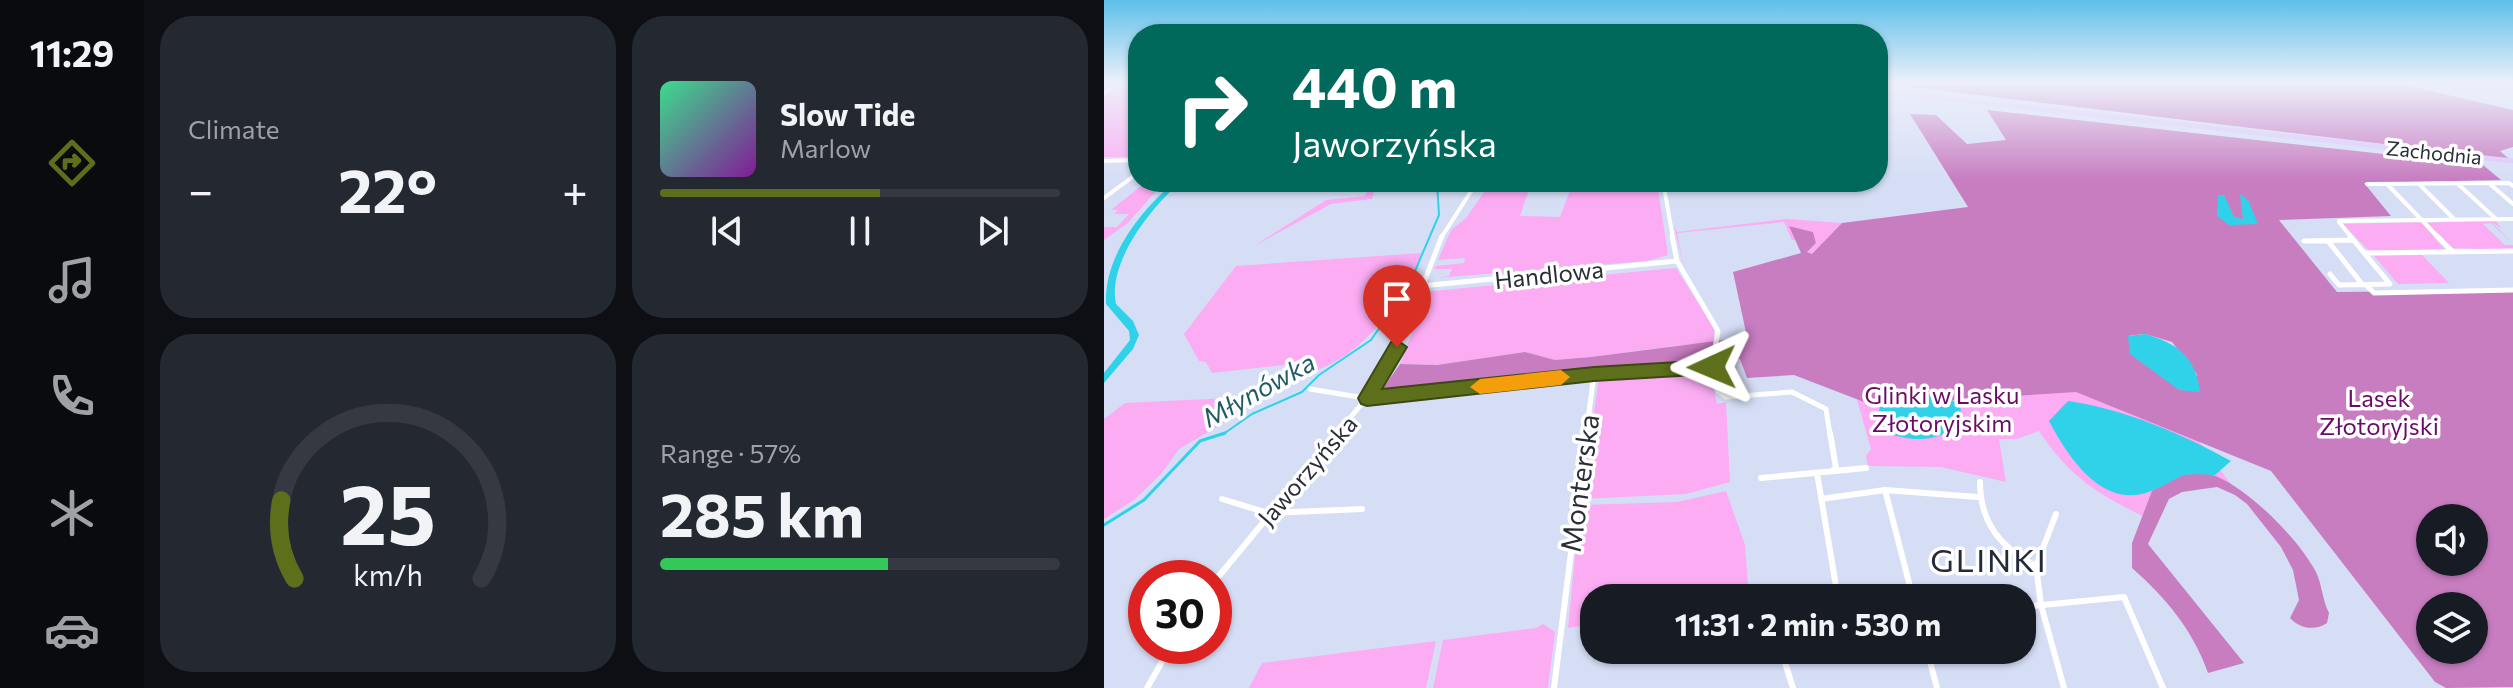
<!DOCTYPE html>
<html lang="en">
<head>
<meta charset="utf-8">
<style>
	:root { --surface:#171b24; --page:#242831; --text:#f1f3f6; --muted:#9ea1a6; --line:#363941; --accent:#5e6f1b }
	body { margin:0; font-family:Commissioner,sans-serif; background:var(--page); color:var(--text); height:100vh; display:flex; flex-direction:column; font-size:30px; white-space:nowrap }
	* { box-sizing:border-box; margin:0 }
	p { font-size:26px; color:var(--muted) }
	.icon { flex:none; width:44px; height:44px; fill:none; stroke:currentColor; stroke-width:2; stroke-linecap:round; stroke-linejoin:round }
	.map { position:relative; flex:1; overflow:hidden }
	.panel { display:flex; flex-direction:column; gap:16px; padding:16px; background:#0d0f14; width:960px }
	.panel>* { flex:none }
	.hud { position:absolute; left:24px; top:24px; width:760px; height:168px; border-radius:32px; box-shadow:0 2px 6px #0004; background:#00695c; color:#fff; overflow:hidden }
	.controls { position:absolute; left:1312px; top:504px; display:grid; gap:16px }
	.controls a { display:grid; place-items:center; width:72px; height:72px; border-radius:50%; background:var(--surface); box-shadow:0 2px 6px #0004; font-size:40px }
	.speed { position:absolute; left:24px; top:560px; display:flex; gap:16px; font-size:40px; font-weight:700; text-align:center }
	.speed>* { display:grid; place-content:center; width:104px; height:104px; border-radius:50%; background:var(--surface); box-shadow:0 2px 6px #0004; line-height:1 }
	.speed .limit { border:12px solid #d22; background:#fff; color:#111 }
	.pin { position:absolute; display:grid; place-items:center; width:68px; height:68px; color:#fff; margin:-82px -34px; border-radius:50% 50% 50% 0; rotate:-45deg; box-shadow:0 0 8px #0007 }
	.pin .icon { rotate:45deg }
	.me { position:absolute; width:88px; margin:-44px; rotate:269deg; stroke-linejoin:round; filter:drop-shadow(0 0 6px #0008) }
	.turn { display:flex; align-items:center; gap:28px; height:168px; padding:0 32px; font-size:36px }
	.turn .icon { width:104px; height:104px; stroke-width:2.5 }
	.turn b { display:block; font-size:56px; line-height:68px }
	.big { font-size:60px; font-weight:700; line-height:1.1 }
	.panel .card { flex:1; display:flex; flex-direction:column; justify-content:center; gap:12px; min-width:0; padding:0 28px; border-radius:32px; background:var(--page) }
	.panel .dial { align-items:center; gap:0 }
	.dial svg { height:208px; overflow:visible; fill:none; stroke:var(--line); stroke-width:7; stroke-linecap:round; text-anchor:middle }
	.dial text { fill:var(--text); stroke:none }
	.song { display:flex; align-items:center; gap:24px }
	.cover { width:96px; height:96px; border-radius:12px; background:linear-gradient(135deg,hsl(150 70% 55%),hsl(290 70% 35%)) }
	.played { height:8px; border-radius:4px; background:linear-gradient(90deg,var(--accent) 55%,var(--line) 55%) }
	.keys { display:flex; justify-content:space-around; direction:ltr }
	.heat { display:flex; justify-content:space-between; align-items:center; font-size:44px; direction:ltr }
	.charge { height:12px; border-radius:6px; background:linear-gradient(90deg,#34c759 57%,var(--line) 0) }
	.panel .tiles { flex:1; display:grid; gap:16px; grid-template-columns:repeat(2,1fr) }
	.trip { position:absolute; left:476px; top:584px; width:456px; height:80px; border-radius:32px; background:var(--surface); box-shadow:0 2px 6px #0004; font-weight:700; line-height:80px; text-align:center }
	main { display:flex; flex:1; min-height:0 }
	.tabs { display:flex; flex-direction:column; width:144px; justify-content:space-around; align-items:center; background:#090b0e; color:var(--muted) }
	.tabs .icon { width:56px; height:56px }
	.tabs .on { color:var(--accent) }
	.tabs b { font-size:36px; color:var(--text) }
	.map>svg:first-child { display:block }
	.green { fill:#fbacf3 }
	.forest { fill:#c87dc1; fill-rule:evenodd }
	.water { fill:#30d2ea }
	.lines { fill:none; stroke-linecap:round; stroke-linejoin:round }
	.stream-far1 { stroke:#30d2ea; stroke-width:2 }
	.stream { stroke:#30d2ea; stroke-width:3 }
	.minor-far2 { stroke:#fff; stroke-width:4 }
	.minor-far1 { stroke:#fff; stroke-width:5 }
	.minor { stroke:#fff; stroke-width:6 }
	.major { stroke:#dbc9fb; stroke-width:5 }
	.route { fill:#5e6f1b; stroke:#3d4812; stroke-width:2 }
	.slow { fill:#f59e0b }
	.labels { text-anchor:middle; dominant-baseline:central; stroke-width:7; stroke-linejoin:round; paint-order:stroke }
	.far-street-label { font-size:20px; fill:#2b2e38; stroke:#fff }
	.street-label { font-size:24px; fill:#2b2e38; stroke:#fff }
	.park-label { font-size:24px; fill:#6a0b66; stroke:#fff }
	.water-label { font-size:26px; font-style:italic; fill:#1d5b65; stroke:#fff }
	.near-street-label { font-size:28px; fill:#2b2e38; stroke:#fff }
	.near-neighbourhood-label { font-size:32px; letter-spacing:2px; fill:#242a3c; stroke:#fff }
</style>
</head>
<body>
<main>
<nav class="tabs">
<b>11:29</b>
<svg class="icon on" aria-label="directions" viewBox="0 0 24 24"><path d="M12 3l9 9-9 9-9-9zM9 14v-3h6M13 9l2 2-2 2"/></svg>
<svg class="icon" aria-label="music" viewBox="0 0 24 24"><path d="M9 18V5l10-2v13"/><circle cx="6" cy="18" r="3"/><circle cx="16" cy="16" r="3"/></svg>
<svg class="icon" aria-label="phone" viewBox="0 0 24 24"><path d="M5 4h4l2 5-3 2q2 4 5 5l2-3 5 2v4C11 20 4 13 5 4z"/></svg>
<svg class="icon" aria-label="climate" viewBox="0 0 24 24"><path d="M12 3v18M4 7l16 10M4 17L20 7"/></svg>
<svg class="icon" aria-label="car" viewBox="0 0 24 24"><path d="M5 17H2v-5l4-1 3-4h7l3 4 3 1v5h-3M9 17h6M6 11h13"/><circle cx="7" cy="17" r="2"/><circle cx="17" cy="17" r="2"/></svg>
</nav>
<section class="panel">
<div class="tiles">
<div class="card"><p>Climate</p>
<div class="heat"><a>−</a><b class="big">22°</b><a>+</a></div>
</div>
<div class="card">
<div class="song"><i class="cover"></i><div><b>Slow Tide</b><p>Marlow</p></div></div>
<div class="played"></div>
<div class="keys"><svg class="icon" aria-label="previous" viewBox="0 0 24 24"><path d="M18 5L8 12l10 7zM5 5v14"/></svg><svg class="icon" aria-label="pause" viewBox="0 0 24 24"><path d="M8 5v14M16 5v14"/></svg><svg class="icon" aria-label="next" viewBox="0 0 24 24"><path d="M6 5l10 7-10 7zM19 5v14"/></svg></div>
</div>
<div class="card dial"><svg viewBox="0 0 100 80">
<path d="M14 69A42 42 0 1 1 86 69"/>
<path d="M14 69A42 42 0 0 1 9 39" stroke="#5e6f1b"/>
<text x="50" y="56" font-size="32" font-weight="700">25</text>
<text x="50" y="72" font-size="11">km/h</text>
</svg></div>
<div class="card"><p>Range · 57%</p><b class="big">285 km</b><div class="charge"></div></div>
</div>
</section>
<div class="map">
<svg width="1409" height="688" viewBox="0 0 1409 688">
	<rect width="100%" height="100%" fill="#d6def6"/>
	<path class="green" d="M0,83H34V157H0Z
		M42,182H60L24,223L0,240V227H13L25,214H10L14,210H7Z
		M267,182H273L268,199L227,204L150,246L222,200L261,196Z
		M387,182H440L427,184L416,216L456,217L469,182H553L564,255L543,261L331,278L345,276L348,269H330L332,266L360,263L361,258L334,260L347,230L362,218Z
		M682,219L738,223L708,254L703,252L712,243L709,232L686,226L691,240H688L680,222L573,233L580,266L570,226L573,232Z
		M1391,220L1397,228L1388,222L1409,244L1387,223L1379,224L1401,245H1409V250L1346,248L1321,223Z
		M1317,222L1341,250L1265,251L1239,224Z
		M318,253C289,314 258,361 189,378V364L108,373L102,362L95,361L80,334L132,266Z
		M1318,255L1345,283L1294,284L1270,256Z
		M572,268L610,328V344L577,345L487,357L451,360L421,352L333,365L296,364L324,292L328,291Z
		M875,341L1034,417L1058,424L1081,422L1131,490L1090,477L1067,486L1050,522C997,495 969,482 935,431L913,439H895L902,482L837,467L764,466L762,456L767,449L752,396L670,362L631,363Z
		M595,369H602L607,376L613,404L622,402L626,482L582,494L477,499L495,377Z
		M166,396L75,449L57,474L30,500L0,519V419L21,403Z
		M622,491L641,545L645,598H490V624L464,628L476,505L573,502Z
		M439,624L451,632L444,688H329L339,640L432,628Z
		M332,641L322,688H145L158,663Z"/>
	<path class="forest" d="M774,83H1292L1409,110V147L1396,151L1405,159Z
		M883,110L1379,165L1397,180L1260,183L1287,216L1175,220L1233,292L1409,290V687L1342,688L1331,682L1167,471L972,392L848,400L810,393L778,398L773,407L690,375L643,378L636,359L275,394L296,364L333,365L421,352L451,360L487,357L643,337L629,272L697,253L685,226L709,232L712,243L703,252L708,254L738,223L864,207L806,114L832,115L863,144L902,140ZM1041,334L1068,342L1094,376L1024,336ZM1326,518H1370V562H1326ZM1326,606H1370V650H1326Z
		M1077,472C1089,473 1104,472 1114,477C1148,492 1195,540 1212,572C1218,584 1218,599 1225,613L1223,623C1211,631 1196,629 1186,618L1195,600L1189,570L1177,547L1143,504L1131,495L1113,487L1078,492L1065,499L1044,544L1140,663L1104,673C1089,630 1062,598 1028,568V543L1048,491Z"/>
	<path class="water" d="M70,182H77C47,207 3,263 12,304L29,321L35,335L29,349L0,383V373L26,340L25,331L2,304C0,256 36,212 70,182Z
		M1136,194L1144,200L1154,224L1125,225L1113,216L1114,195H1120L1130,217L1139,219Z
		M1041,334C1073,343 1092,357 1096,392L1075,390L1026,354L1024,336Z
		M810,393L848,400L856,405L858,420C835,444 809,442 779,432L773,420L778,398Z
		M964,401C1021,409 1078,434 1127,461L1111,475C1068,472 1082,477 1047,491C999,511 964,457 945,421Z"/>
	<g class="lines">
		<path class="stream-far1" d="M118,435L148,414L198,392L215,375L267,340L305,285L335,215L333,182"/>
		<path class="stream" d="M0,525L40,500L96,441L121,433"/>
		<path class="minor-far2" d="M0,93L12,83
			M0,161L34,160
			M559,182L569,238
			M1263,184L1405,183L1409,186
			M1354,184L1391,218
			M1284,185L1335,238
			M1387,185L1409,204
			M1317,186L1350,219
			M0,198L34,173
			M1235,221L1409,219
			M1235,222L1248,238
			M337,238L373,182"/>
		<path class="minor-far1" d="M568,236L573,261L614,331L608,365
			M1333,236L1349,252
			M1200,241L1249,240
			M1224,241L1258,284
			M1261,253L1409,251
			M1226,274L1235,285L1286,284L1246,236
			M1262,285L1270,293L1409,290
			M317,286L573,261
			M608,365L614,391L622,397L688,392L722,409L726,435
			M206,389L273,400L410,382L608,365
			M232,435L269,390L301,331L338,236
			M482,435L490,374"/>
		<path class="minor" d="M726,433L732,468L728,471
			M713,473L734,598
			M657,478L762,468
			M876,482C876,523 897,548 932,566
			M781,490L809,598
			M118,499L164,513L258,509
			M717,499L781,490L874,497
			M952,514L932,566L937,605L960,688
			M110,582L233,433
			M918,607L1020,597L1059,688
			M677,650L689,688
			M823,650L833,688
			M43,688L67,646
			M450,688L482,433"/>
		<path class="major" d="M774,91L1409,161"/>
	</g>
	<linearGradient id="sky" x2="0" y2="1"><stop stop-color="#5ec0e9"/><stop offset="0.46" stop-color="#edf0fb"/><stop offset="1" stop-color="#edf0fb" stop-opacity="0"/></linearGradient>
	<rect width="1409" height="180" fill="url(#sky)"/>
	<path class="route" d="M293,340L303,347L278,389L490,367L608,360L618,367L608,374L490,381L263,406L257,404L254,398L257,393L287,342Z"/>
	<path class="slow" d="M457,370L466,377L457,385L376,394L366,387L376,379Z"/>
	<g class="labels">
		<g class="far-street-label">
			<text transform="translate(1330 152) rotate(6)">Zachodnia</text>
		</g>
		<g class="street-label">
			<text transform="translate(445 274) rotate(-6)">Handlowa</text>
			<text transform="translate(203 470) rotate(-49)">Jaworzyńska</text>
		</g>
		<g class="park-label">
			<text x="838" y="394">Glinki w Lasku<tspan x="838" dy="28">Złotoryjskim</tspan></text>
			<text x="1275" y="397">Lasek<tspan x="1275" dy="28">Złotoryjski</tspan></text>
		</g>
		<g class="water-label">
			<text transform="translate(154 389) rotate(-29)">Młynówka</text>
		</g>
		<g class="near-street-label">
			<text transform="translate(475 483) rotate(-82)">Monterska</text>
		</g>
		<g class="near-neighbourhood-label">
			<text x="885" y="559">GLINKI</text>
		</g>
	</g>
</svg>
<div class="controls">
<a><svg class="icon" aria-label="sound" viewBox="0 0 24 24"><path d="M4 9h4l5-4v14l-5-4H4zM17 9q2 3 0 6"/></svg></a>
<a><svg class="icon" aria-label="layers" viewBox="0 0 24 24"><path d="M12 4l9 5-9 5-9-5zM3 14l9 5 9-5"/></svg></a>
</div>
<div class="speed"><div class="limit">30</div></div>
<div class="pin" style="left:293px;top:347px;background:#d93025"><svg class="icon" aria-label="arrive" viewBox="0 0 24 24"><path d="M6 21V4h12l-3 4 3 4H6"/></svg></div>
<svg class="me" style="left:608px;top:367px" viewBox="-20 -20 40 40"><path d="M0-17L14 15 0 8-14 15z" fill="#5e6f1b" stroke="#fff" stroke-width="4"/></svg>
<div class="trip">11:31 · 2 min · 530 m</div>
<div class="hud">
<div class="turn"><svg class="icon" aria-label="right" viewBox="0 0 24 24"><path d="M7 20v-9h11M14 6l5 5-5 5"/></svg><div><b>440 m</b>Jaworzyńska</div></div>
</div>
</div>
</main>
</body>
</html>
